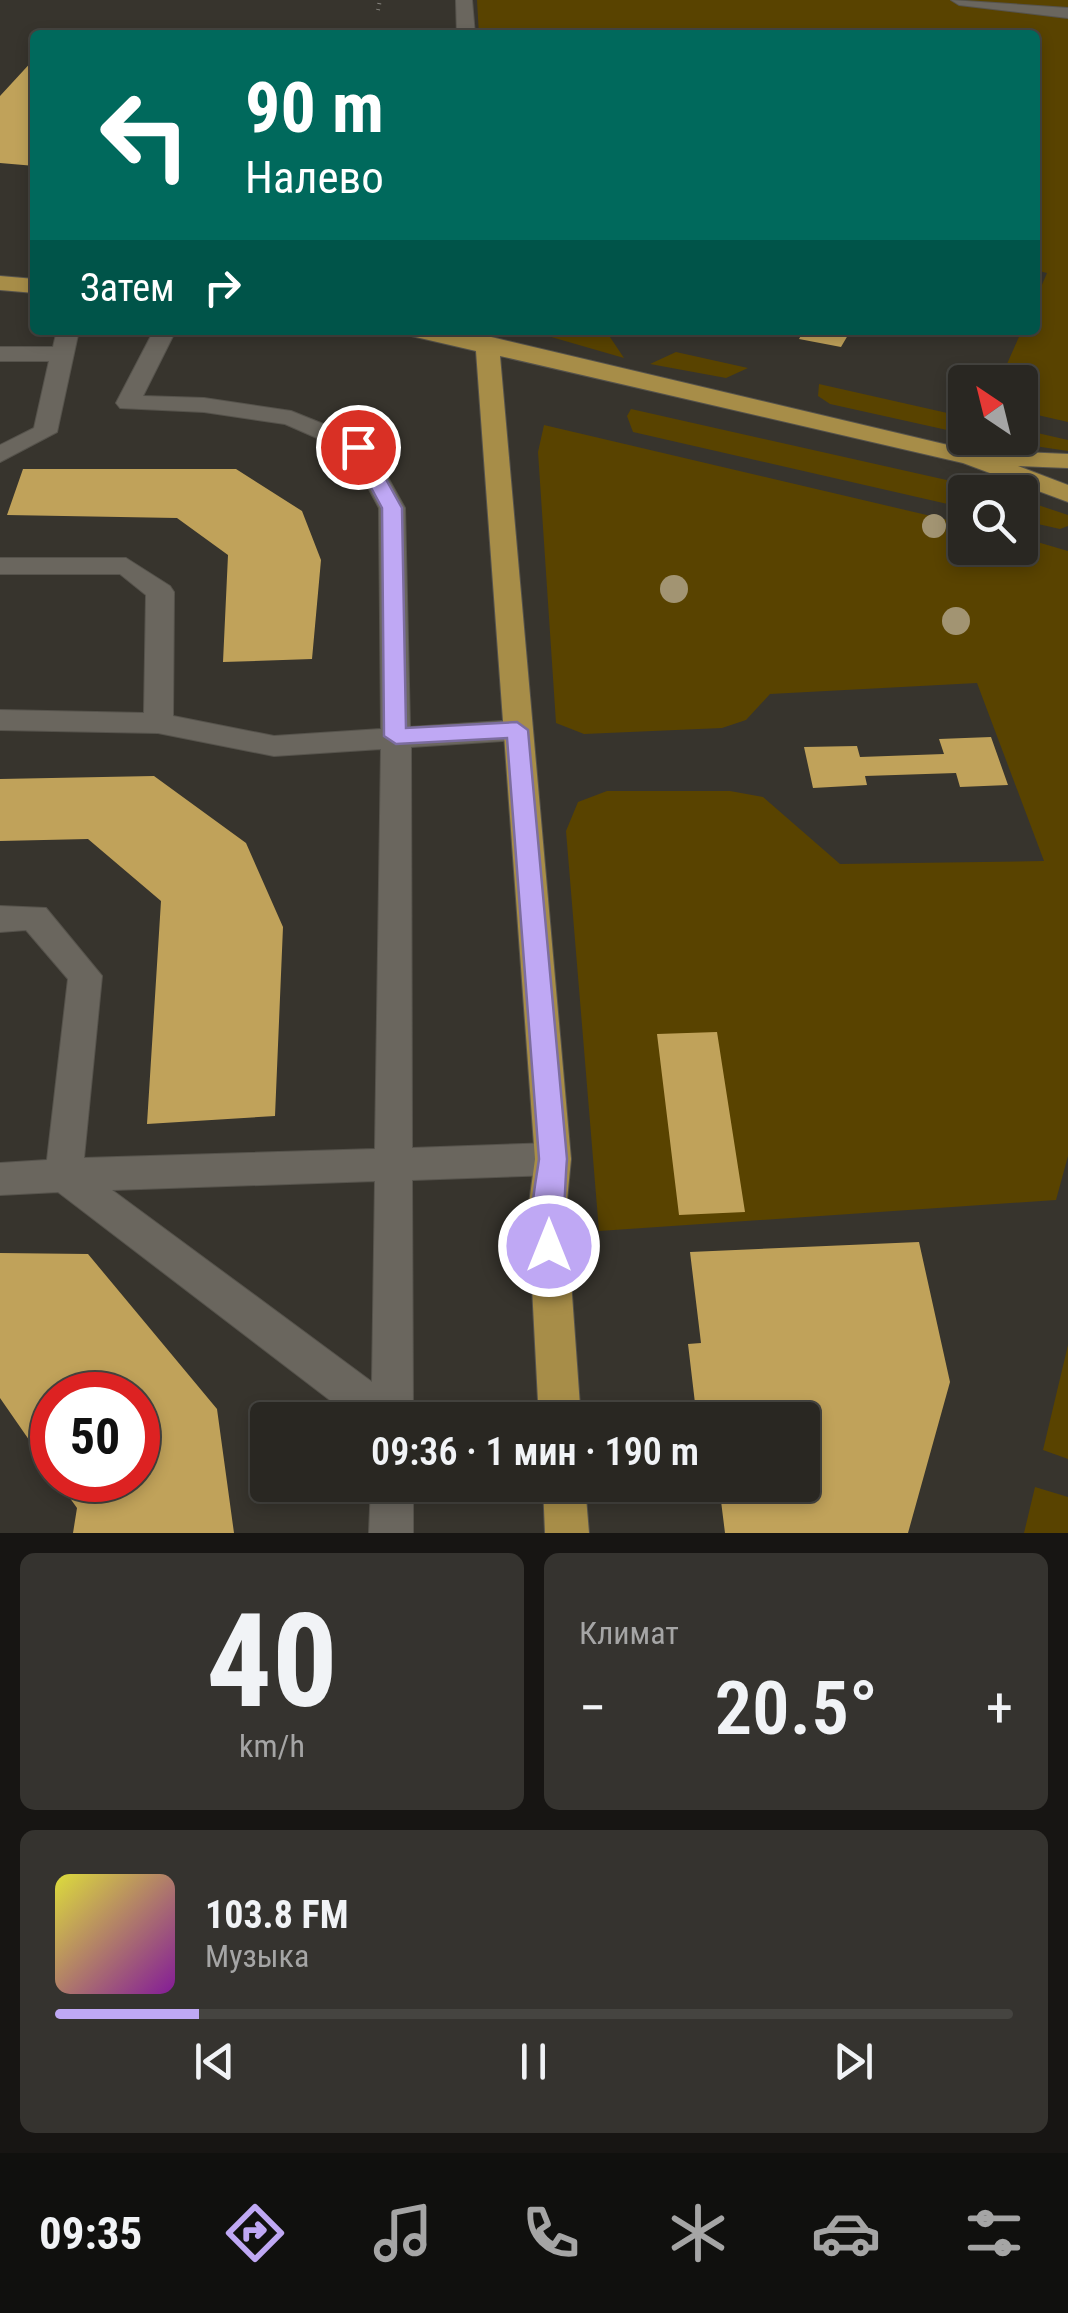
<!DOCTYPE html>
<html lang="ru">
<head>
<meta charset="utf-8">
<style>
	:root { --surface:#292722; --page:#35332f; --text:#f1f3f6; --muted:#a5a5a5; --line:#454440; --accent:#bfa8f4 }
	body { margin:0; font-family:"Roboto Condensed",sans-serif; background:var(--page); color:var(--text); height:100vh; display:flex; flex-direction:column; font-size:38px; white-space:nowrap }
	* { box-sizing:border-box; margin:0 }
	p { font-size:32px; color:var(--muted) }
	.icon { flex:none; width:55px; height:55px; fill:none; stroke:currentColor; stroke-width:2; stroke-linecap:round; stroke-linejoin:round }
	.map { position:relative; height:1533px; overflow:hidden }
	.drawer { display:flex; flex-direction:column; gap:20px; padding:20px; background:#171513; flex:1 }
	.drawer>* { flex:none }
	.top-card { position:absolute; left:30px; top:30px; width:1010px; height:305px; border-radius:10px; box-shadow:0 5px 15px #0003,0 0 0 2px var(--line); background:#00695c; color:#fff; overflow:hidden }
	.needle { width:65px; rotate:325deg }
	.controls { position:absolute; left:948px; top:365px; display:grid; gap:20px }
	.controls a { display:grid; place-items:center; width:90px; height:90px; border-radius:10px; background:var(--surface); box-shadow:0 5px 15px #0003,0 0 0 2px var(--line); font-size:50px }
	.speed { position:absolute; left:30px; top:1372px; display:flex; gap:20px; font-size:50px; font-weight:700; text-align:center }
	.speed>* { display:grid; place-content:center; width:130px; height:130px; border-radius:50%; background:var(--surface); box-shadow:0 5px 15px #0003,0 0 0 2px var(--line); line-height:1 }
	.speed .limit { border:15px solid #d22; background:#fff; color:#111 }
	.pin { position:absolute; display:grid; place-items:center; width:85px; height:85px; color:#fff; margin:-42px; border:5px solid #fff; border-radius:50%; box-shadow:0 2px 10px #0007 }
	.me { position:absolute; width:110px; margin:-55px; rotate:0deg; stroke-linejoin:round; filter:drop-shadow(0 0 8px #0008) }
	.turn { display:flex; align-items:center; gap:35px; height:210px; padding:0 50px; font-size:45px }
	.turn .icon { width:130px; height:130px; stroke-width:2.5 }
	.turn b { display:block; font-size:70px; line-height:85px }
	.then { display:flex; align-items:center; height:95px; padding:0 50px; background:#0003; gap:20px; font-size:38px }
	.big { font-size:75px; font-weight:600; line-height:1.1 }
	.drawer .tile { flex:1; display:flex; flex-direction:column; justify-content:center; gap:15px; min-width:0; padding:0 35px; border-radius:15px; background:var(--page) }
	.drawer .dial { align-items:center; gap:0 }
	.dial b { font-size:130px; line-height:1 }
	.song { display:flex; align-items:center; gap:30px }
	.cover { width:120px; height:120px; border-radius:15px; background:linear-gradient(135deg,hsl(60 70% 55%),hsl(290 70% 35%)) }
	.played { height:10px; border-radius:5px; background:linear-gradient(90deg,var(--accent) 15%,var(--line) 15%) }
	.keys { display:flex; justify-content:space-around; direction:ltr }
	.heat { display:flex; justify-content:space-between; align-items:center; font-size:55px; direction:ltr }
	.drawer .tiles { flex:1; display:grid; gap:20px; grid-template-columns:1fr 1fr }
	.tile:last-child { grid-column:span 2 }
	.trip { position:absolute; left:250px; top:1402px; width:570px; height:100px; border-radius:10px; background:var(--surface); box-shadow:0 5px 15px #0003,0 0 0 2px var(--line); font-weight:600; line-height:100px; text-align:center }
	.tab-bar { display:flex; height:160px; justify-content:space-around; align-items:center; background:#10100e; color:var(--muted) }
	.tab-bar .icon { width:70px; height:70px }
	.tab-bar .active { color:var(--accent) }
	.tab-bar b { font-size:45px; color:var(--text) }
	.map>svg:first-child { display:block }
	.green { fill:#594300 }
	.building { fill:#c0a25a }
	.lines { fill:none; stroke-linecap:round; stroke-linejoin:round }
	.minor-casing { stroke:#56534c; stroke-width:2 }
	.major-casing { stroke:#56534c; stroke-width:2 }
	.path { stroke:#87857f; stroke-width:4; stroke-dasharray:1 5; stroke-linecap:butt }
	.minor { fill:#6a665e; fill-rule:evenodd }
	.major { fill:#a78d48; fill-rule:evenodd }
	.tree { fill:#a29472 }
	.route { fill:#bfa8f4; stroke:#7c6d9f; stroke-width:2.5 }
</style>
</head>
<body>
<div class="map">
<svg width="1068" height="1533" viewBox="0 0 1068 1533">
	<rect width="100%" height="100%" fill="#37342d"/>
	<path class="green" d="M477,0H1068V422L1020,411V382H999L1022,330H1035V301L1047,273L1035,270V35H479Z
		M527,330H576L610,337L624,358Z
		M676,352L748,368L726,378L650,364Z
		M819,384L965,417V434L830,404L818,396Z
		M631,409L1000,492H965V508L633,432L627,416Z
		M544,425L965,524V548H1020V537L1068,551V1156L1056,1200L599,1231L566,831L578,802L607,791H730L763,797L840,864L1044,861L977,683L770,694L746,720L722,728L584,734L556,723L538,452Z
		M1020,429L1068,440V451L981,438H1020Z
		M1020,499L1068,515V526L1060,529L1020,520Z
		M1068,1345V1459L1043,1450Z
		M1035,1487L1068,1497V1533H1024Z"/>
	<path class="building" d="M35,58V166L0,163V96Z
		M804,330H851L841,347L799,339Z
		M23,469H236L302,511L321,560L312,659L223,662L228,555L177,518L7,515Z
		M991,737L1008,785L960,787L956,773L865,776L867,785L813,788L804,747L857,746L860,757L944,754L939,739Z
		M154,776L246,843L283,927L275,1116L147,1124L161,901L88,839L0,841V779Z
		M717,1032L745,1212L679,1215L657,1034Z
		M919,1242L950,1382L908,1533H725L720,1493L706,1494L705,1485H802V1420H697L688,1344L701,1343L690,1252Z
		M0,1253L88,1254L217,1409L234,1533H73L77,1508L57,1480H138V1395H52V1473L0,1398Z"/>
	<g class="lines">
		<defs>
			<path id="minor" d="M456,0H472L475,35H457Z
				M951,0L1068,8V18L959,5Z
				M57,330H79L57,432L0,462V445L34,428L49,361H0V347H53Z
				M154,330H176L143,396L204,398L291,411L368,442L405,508L410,727L517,720L532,730L517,740L411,747L412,1148L553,1143L566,1148L571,1159L566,1170L553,1175L412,1180L413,1420H356L58,1192L0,1195V1163L47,1160L68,979L26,930L0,932V906L46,908L102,976L84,1158L375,1149L381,749L274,756L158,733L0,730V710L144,713L146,595L120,574H0V558H126L170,586L174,592L173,716L274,736L381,729L379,508L349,452L285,424L204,412L120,408L116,403ZM375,1181L372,1382L112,1190Z
				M371,1485H413V1533H369Z"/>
			<path id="major" d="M0,276L35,279V293L0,290Z
				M404,330L487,336L986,454L996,451L1068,454V468L1018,466L1068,485V502L963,463L500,356L571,1159L566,1211L581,1420H539L528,1211L535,1159L476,351L407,335Z
				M543,1485H585L589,1533H545Z"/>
		</defs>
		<use href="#minor" class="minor-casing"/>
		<use href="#major" class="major-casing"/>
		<path class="path" d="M378,10L380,0"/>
		<use href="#minor" class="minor"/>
		<use href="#major" class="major"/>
	</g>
	<g class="tree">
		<circle cx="934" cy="526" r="12"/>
		<circle cx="674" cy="589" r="14"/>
		<circle cx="956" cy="621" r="14"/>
	</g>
	<path class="route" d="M358,442L368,447L402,508L406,728L517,722L528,730L567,1159C565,1179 564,1243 559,1255L549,1259L539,1255C525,1227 535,1189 539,1159L507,738L396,744L384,736L382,508L349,447Z"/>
</svg>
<div class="controls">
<a><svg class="needle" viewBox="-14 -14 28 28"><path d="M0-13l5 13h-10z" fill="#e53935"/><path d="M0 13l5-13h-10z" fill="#a5a5a5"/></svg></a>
<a><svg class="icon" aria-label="search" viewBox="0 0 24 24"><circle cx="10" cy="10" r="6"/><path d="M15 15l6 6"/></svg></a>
</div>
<div class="speed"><div class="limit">50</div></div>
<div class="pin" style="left:358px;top:447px;background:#d93025"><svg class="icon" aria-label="arrive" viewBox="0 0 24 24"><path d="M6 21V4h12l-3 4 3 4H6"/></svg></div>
<svg class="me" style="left:549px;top:1246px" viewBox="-20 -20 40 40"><circle r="17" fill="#bfa8f4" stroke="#fff" stroke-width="3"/><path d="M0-11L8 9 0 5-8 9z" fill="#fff"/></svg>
<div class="trip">09:36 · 1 мин · 190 m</div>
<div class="top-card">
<div class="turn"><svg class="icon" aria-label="left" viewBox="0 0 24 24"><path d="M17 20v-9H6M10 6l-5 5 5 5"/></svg><div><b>90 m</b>Налево</div></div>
<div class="then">Затем<svg class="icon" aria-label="right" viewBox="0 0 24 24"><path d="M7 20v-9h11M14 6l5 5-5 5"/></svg></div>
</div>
</div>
<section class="drawer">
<div class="tiles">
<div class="tile dial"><b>40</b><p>km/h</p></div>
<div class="tile"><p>Климат</p>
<div class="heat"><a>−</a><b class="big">20.5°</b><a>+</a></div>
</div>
<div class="tile">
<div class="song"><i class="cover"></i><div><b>103.8 FM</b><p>Музыка</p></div></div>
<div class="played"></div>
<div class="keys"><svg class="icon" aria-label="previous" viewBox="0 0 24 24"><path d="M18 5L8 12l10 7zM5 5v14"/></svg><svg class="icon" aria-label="pause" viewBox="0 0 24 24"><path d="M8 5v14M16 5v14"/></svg><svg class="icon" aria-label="next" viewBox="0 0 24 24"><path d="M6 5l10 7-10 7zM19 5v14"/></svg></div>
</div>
</div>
</section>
<nav class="tab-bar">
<b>09:35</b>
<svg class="icon active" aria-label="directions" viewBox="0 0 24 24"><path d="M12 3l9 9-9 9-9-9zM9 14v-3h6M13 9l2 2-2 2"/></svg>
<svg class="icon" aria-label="music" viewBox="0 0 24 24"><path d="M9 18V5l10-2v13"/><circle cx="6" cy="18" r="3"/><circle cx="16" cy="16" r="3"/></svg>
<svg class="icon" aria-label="phone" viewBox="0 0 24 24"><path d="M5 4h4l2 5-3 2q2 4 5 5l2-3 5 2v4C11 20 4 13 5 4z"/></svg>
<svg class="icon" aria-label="climate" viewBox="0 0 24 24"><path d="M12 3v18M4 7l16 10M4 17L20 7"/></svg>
<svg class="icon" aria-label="car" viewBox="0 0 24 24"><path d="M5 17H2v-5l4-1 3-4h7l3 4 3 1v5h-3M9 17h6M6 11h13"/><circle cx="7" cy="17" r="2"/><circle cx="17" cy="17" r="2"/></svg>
<svg class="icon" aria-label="filters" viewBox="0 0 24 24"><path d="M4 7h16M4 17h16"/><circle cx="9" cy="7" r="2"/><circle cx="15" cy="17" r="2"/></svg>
</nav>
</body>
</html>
